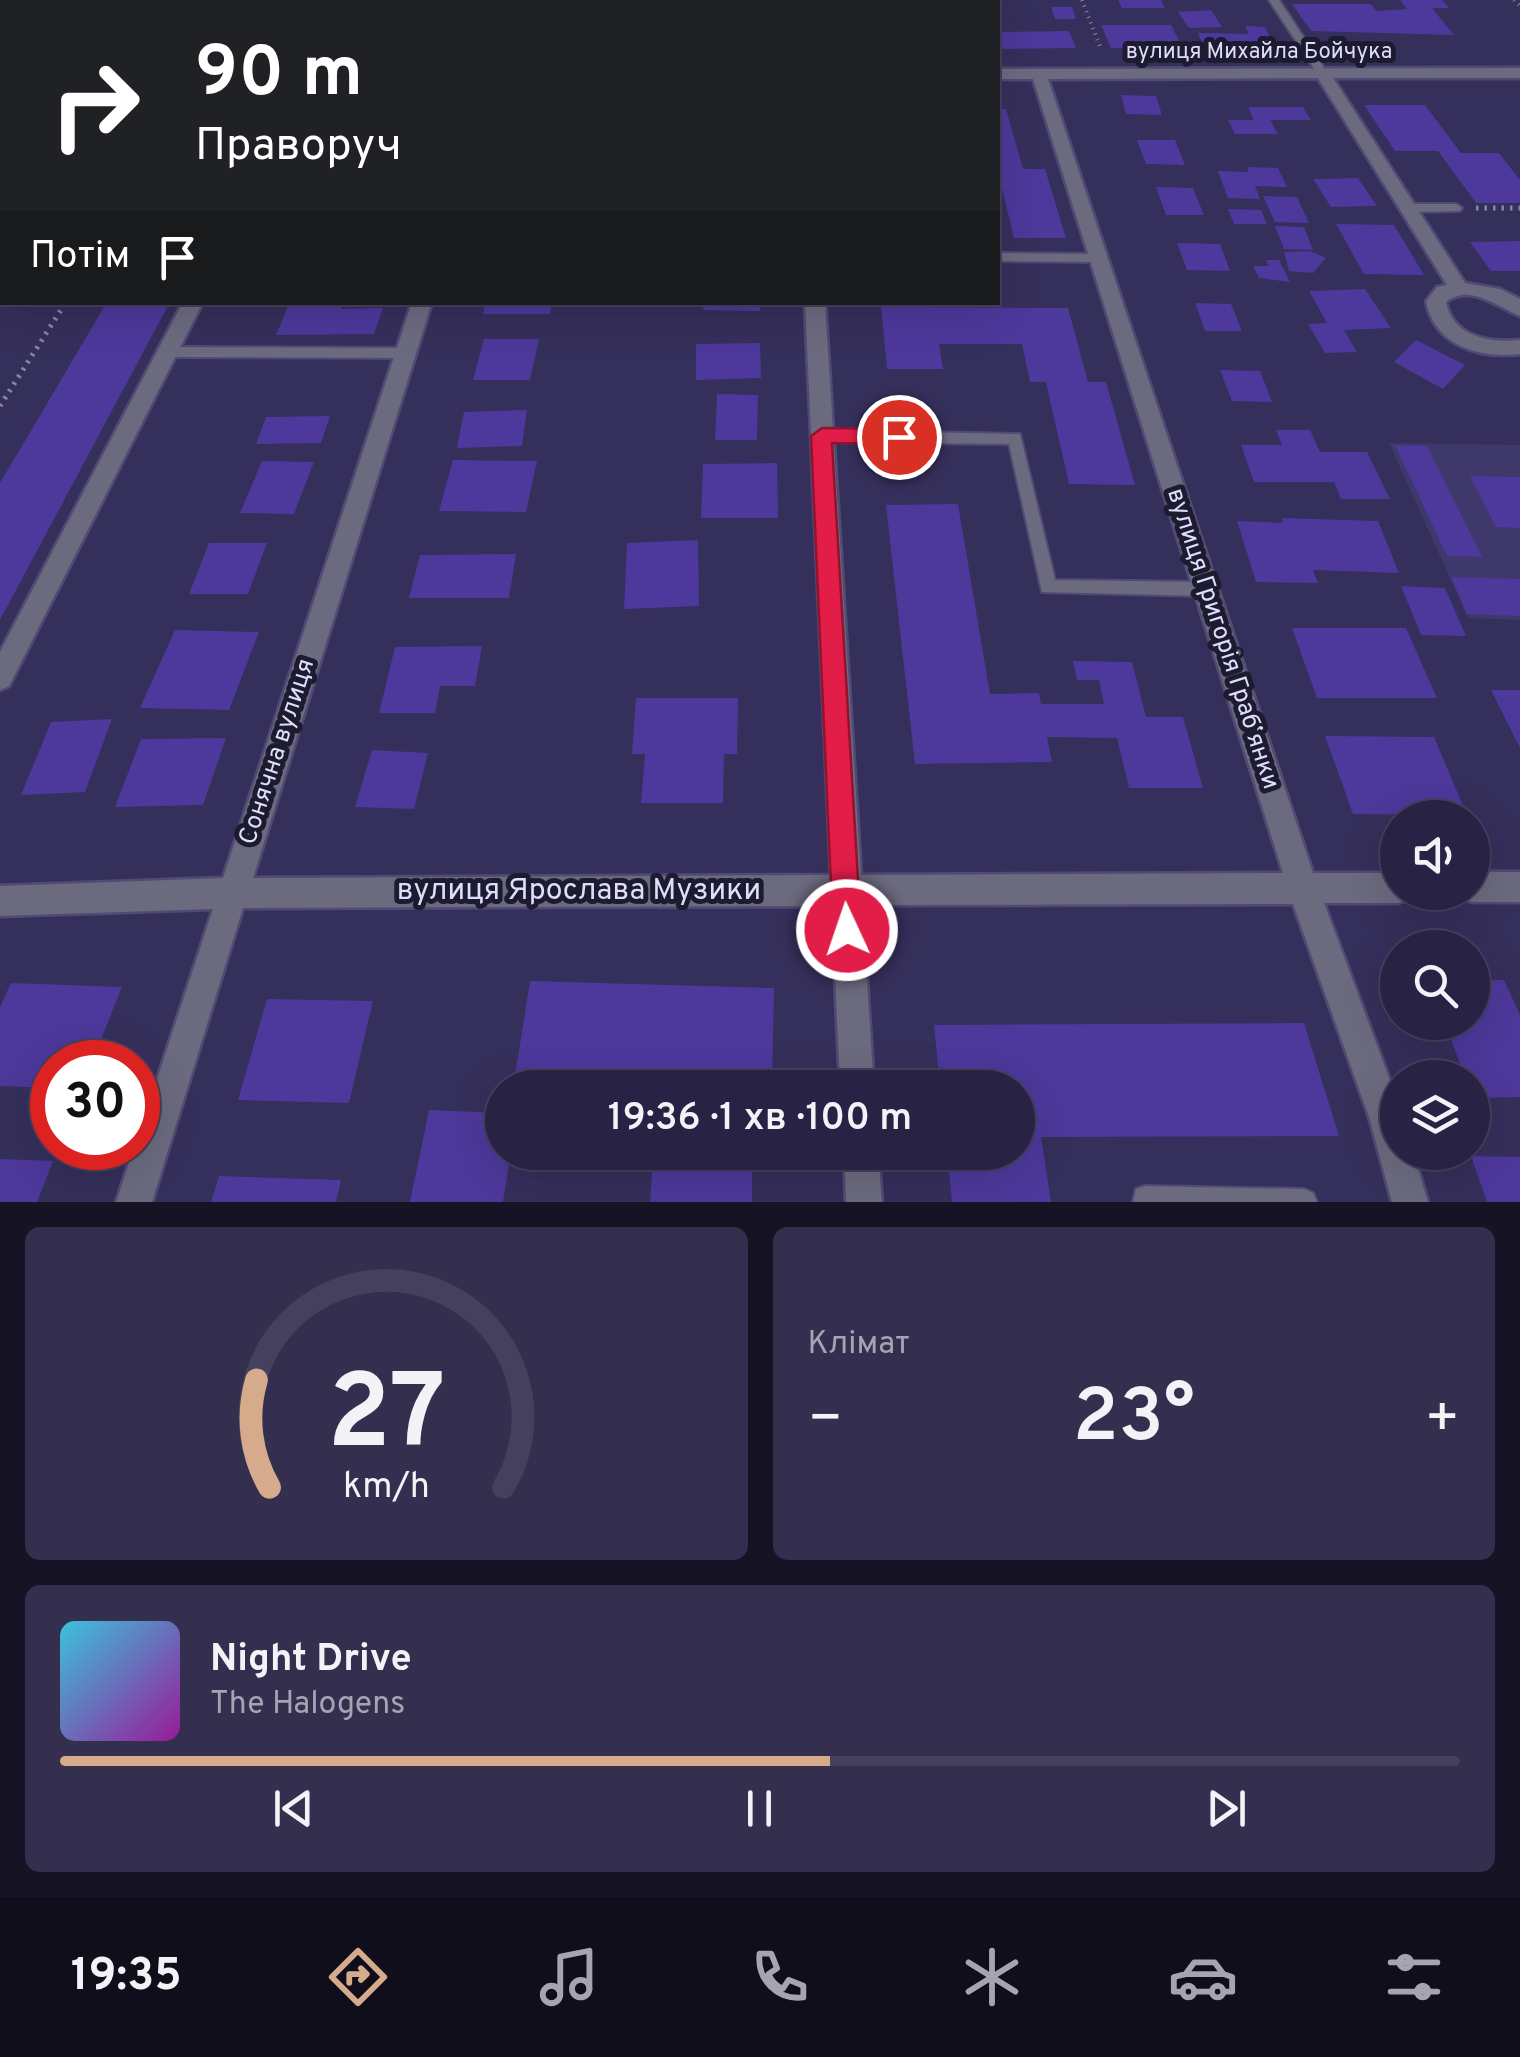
<!DOCTYPE html>
<html lang="uk">
<head>
<meta charset="utf-8">
<style>
	:root { --surface:#282344; --page:#342f4f; --text:#f1f3f6; --muted:#a5a4b2; --line:#44405d; --accent:#d6ab8b }
	body { margin:0; font-family:Overpass,sans-serif; background:var(--page); color:var(--text); height:100vh; display:flex; flex-direction:column; font-size:38px; white-space:nowrap }
	* { box-sizing:border-box; margin:0 }
	p { font-size:32px; color:var(--muted) }
	.icon { flex:none; width:55px; height:55px; fill:none; stroke:currentColor; stroke-width:2; stroke-linecap:round; stroke-linejoin:round }
	.map { position:relative; height:1202px; overflow:hidden }
	.drawer { display:flex; flex-direction:column; gap:25px; padding:25px; background:#161325; flex:1 }
	.drawer>* { flex:none }
	.top-card { position:absolute; left:0px; top:0px; width:1000px; height:305px; box-shadow:0 10px 40px #0002,0 0 0 2px var(--line); background:#202124; color:#fff; overflow:hidden }
	.buttons { position:absolute; left:1380px; top:800px; display:grid; gap:20px }
	.buttons a { display:grid; place-items:center; width:110px; height:110px; border-radius:50%; background:var(--surface); box-shadow:0 10px 40px #0002,0 0 0 2px var(--line); font-size:50px }
	.speed { position:absolute; left:30px; top:1040px; display:flex; gap:20px; font-size:50px; font-weight:700; text-align:center }
	.speed>* { display:grid; place-content:center; width:130px; height:130px; border-radius:50%; background:var(--surface); box-shadow:0 10px 40px #0002,0 0 0 2px var(--line); line-height:1 }
	.speed .limit { border:15px solid #d22; background:#fff; color:#111 }
	.pin { position:absolute; display:grid; place-items:center; width:85px; height:85px; color:#fff; margin:-42px; border:5px solid #fff; border-radius:50%; box-shadow:0 2px 10px #0007 }
	.me { position:absolute; width:110px; margin:-55px; rotate:357deg; stroke-linejoin:round; filter:drop-shadow(0 0 8px #0008) }
	.turn { display:flex; align-items:center; gap:35px; height:210px; padding:0 30px; font-size:45px }
	.turn .icon { width:130px; height:130px; stroke-width:2.5 }
	.turn b { display:block; font-size:70px; line-height:85px }
	.then { display:flex; align-items:center; height:95px; padding:0 30px; background:#0003; gap:20px; font-size:38px }
	.big { font-size:75px; font-weight:600; line-height:1.1 }
	.drawer .card { flex:1; display:flex; flex-direction:column; justify-content:center; gap:15px; min-width:0; padding:0 35px; border-radius:15px; background:var(--page) }
	.drawer .dial { align-items:center; gap:0 }
	.dial svg { height:260px; overflow:visible; fill:none; stroke:var(--line); stroke-width:7; stroke-linecap:round; text-anchor:middle }
	.dial text { fill:var(--text); stroke:none }
	.song { display:flex; align-items:center; gap:30px }
	.cover { width:120px; height:120px; border-radius:15px; background:linear-gradient(135deg,hsl(190 70% 55%),hsl(300 70% 35%)) }
	.played { height:10px; border-radius:5px; background:linear-gradient(90deg,var(--accent) 55%,var(--line) 55%) }
	.keys { display:flex; justify-content:space-around; direction:ltr }
	.heat { display:flex; justify-content:space-between; align-items:center; font-size:55px; direction:ltr }
	.drawer .tiles { flex:1; display:grid; gap:25px; grid-template-columns:1fr 1fr }
	.card:last-child { grid-column:span 2 }
	.trip { position:absolute; left:485px; top:1070px; width:550px; height:100px; border-radius:50px; background:var(--surface); box-shadow:0 10px 40px #0002,0 0 0 2px var(--line); font-weight:600; line-height:100px; text-align:center }
	.tabs { display:flex; height:160px; justify-content:space-around; align-items:center; background:#100e1b; color:var(--muted) }
	.tabs .icon { width:70px; height:70px }
	.tabs .current { color:var(--accent) }
	.tabs b { font-size:45px; color:var(--text) }
	.map>svg:first-child { display:block }
	.built { fill:#3f386b }
	.building { fill:#4d389b }
	.lines { fill:none; stroke-linecap:round; stroke-linejoin:round }
	.service-casing { stroke:#504b74; stroke-width:4 }
	.minor-casing { stroke:#504b74; stroke-width:5 }
	.path-far1 { stroke:#8985a9; stroke-width:4; stroke-dasharray:1 5; stroke-linecap:butt }
	.path { stroke:#8985a9; stroke-width:5; stroke-dasharray:2.5 6; stroke-linecap:butt }
	.service { fill:#6b6a7f; fill-rule:evenodd }
	.minor { fill:#6b6a7f; fill-rule:evenodd }
	.route { fill:#e11d48; stroke:#92132f; stroke-width:2.5 }
	.labels { text-anchor:middle; dominant-baseline:central; stroke-width:10; stroke-linejoin:round; paint-order:stroke }
	.far-street-label { font-size:22px; fill:#dfddf9; stroke:#1d1b2f }
	.street-label { font-size:25px; fill:#dfddf9; stroke:#1d1b2f }
	.near-street-label { font-size:30px; fill:#dfddf9; stroke:#1d1b2f }
</style>
</head>
<body>
<div class="map">
<svg width="1520" height="1202" viewBox="0 0 1520 1202">
	<rect width="100%" height="100%" fill="#352f5b"/>
	<path class="built" d="M1389,443L1520,445V620L1468,618Z"/>
	<path class="building" d="M1118,0H1161L1165,8H1122Z
		M1400,0H1442L1449,8H1432L1454,35L1311,31L1292,4H1371L1376,11L1407,9Z
		M1051,7H1072L1076,19H1055Z
		M1211,10L1222,27L1189,28L1178,12Z
		M1101,25H1171L1183,48H1111Z
		M1245,26L1265,27L1275,48L1203,46L1198,33L1249,34Z
		M1069,31L1076,48L1002,49L998,37V32Z
		M1121,95L1156,96L1162,115L1126,114Z
		M1364,105H1425L1461,153H1499L1520,180V203H1476L1438,151H1395Z
		M1248,107H1303L1311,120H1270L1278,134H1235L1228,120H1254Z
		M998,109H1006L1023,169H1045L1066,238H1014L998,171Z
		M1137,140H1175L1185,165L1146,164Z
		M1247,167L1278,168L1287,187L1255,186L1260,199L1228,198L1218,171L1249,172Z
		M1358,178L1377,206L1331,207L1313,179Z
		M1156,187L1193,188L1204,215H1166Z
		M1263,196L1297,197L1309,223L1275,222Z
		M1228,209L1261,210L1267,224H1234Z
		M1336,224L1394,225L1424,275L1364,274Z
		M1275,226L1304,227L1313,250L1284,249Z
		M1520,241V271H1491L1470,242Z
		M1177,243L1220,244L1230,271L1187,270Z
		M1310,251L1326,258L1313,273L1289,271L1284,252Z
		M1266,260H1279L1290,282L1259,278L1253,266H1269Z
		M1365,289L1391,328L1344,330L1357,352L1325,353L1308,324L1327,323L1309,291Z
		M107,302H170L0,620V483Z
		M290,302H343L341,309L383,308L374,334L276,335Z
		M486,302H552L550,314H483Z
		M704,302H761L760,311L703,310Z
		M1195,303L1231,304L1242,331H1205Z
		M881,307L1068,308L1088,382H1106L1135,485L1069,484L1046,382H1030L1022,344H939L943,369H887Z
		M484,339H539L530,380H473Z
		M1416,340L1465,365L1443,389L1394,362Z
		M760,343L761,378L696,380V344Z
		M1220,370L1260,371L1272,402L1232,401Z
		M717,394L758,395L757,440H715Z
		M527,410L522,446L457,448L464,412Z
		M330,416L321,443L256,444L266,417Z
		M1276,430H1310L1320,452H1367L1390,499H1341L1334,482H1254L1241,445H1282Z
		M1395,445L1427,446L1482,557L1447,556Z
		M453,460L537,461L526,512L439,511Z
		M262,461L314,462L294,514L240,513Z
		M777,463L778,518H701L703,464Z
		M1470,476L1520,477V528L1496,527Z
		M958,504L990,694L1039,693L1041,704H1104L1099,680H1077L1073,661L1132,662L1146,717H1183L1203,788H1129L1117,738L1047,737L1052,762L915,764L886,505Z
		M1282,518L1378,521L1399,573L1313,570L1318,583L1256,582L1237,521L1283,523Z
		M698,540L699,606L624,609L627,543Z
		M209,543H267L248,594H189Z
		M516,554L509,598H409L420,555Z
		M1451,577L1520,579V616L1467,614Z
		M1401,586L1445,588L1466,636L1421,635Z
		M1292,628H1406L1437,698H1317Z
		M175,630L259,632L229,710L140,708Z
		M482,646L475,686H440L435,713H379L395,647Z
		M1491,690H1520V748Z
		M636,698H738L737,754H724L723,803H641L645,754H632Z
		M112,719L85,792L21,795L51,722Z
		M1325,736L1434,737L1467,815L1353,814Z
		M226,738L203,805L115,807L141,739Z
		M372,750L428,753L414,809L355,807Z
		M1504,980L1520,1015V1097L1475,1098L1472,1078H1466L1444,1022H1472V981Z
		M530,981L774,988L772,1088H513Z
		M11,983L122,987L92,1062H52V1088L0,1086V1007Z
		M267,999L373,1001L349,1103L238,1100Z
		M1304,1023L1339,1136L1041,1137L1051,1202H952L947,1152H1018V1088H940L934,1025Z
		M429,1110L502,1113V1152H511L503,1202H410Z
		M752,1156V1202H650L653,1157Z
		M1471,1156L1520,1157V1202H1487Z
		M0,1159L53,1161L37,1202H0Z
		M219,1176L341,1180L336,1202H211Z"/>
	<g class="lines">
		<defs>
			<path id="service" d="M1269,0H1279L1328,74L1327,76H1319Z
				M1456,204L1462,208L1460,211L1408,212L1402,208L1408,204Z
				M998,253L1099,254L1106,258L1099,262L998,261Z
				M168,347L406,348L413,353L406,358L168,357L161,352Z
				M821,430L1020,434L1055,580L1206,582L1212,584L1215,589L1212,594L1206,596L1042,592L1009,444L821,442L813,436Z
				M1145,1186L1304,1189L1313,1193L1317,1202H1133L1136,1189Z"/>
			<path id="minor" d="M0,63H2V73H0Z
				M1520,68V78H1333L1465,283L1500,289L1520,299V316C1497,307 1470,283 1446,302C1453,337 1489,343 1520,340V354C1479,359 1434,345 1426,301L1437,287L1447,285L1318,78L1048,79L1313,873H1398V892H1411L1409,899L1398,903H1324L1398,1102V1152H1413L1428,1202H1392L1369,1117L1293,904L862,905L874,1088H840L832,906L243,908L152,1202H116L134,1148H138V1137L213,909L0,916V886L223,878L412,302H432L253,878L831,875L805,302H825L861,875L1283,873L1033,79H998V69Z
				M183,302H203L9,686L0,690V652Z
				M1472,872H1520V902H1472L1461,898L1459,892H1472Z
				M844,1152H878L882,1202H846Z"/>
		</defs>
		<use href="#service" class="service-casing"/>
		<use href="#minor" class="minor-casing"/>
		<path class="path-far1" d="M1082,0L1101,49
			M1514,0L1520,6"/>
		<path class="path" d="M1476,208H1520
			M0,406L66,302"/>
		<use href="#service" class="service"/>
		<use href="#minor" class="minor"/>
	</g>
	<path class="route" d="M822,428L899,429L909,437L899,444L832,443L861,930L857,939L847,944L837,939L833,930L811,436Z"/>
	<g class="labels">
		<g class="far-street-label">
			<text x="1259" y="52">вулиця Михайла Бойчука</text>
		</g>
		<g class="street-label">
			<text transform="translate(1222 639) rotate(72)">вулиця Григорія Грабʼянки</text>
			<text transform="translate(278 752) rotate(-72)">Сонячна вулиця</text>
		</g>
		<g class="near-street-label">
			<text x="579" y="891">вулиця Ярослава Музики</text>
		</g>
	</g>
</svg>
<div class="buttons">
<a><svg class="icon" aria-label="sound" viewBox="0 0 24 24"><path d="M4 9h4l5-4v14l-5-4H4zM17 9q2 3 0 6"/></svg></a>
<a><svg class="icon" aria-label="search" viewBox="0 0 24 24"><circle cx="10" cy="10" r="6"/><path d="M15 15l6 6"/></svg></a>
<a><svg class="icon" aria-label="layers" viewBox="0 0 24 24"><path d="M12 4l9 5-9 5-9-5zM3 14l9 5 9-5"/></svg></a>
</div>
<div class="speed"><div class="limit">30</div></div>
<div class="pin" style="left:899px;top:437px;background:#d93025"><svg class="icon" aria-label="arrive" viewBox="0 0 24 24"><path d="M6 21V4h12l-3 4 3 4H6"/></svg></div>
<svg class="me" style="left:847px;top:930px" viewBox="-20 -20 40 40"><circle r="17" fill="#e11d48" stroke="#fff" stroke-width="3"/><path d="M0-11L8 9 0 5-8 9z" fill="#fff"/></svg>
<div class="trip">19:36 · 1 хв · 100 m</div>
<div class="top-card">
<div class="turn"><svg class="icon" aria-label="right" viewBox="0 0 24 24"><path d="M7 20v-9h11M14 6l5 5-5 5"/></svg><div><b>90 m</b>Праворуч</div></div>
<div class="then">Потім<svg class="icon" aria-label="arrive" viewBox="0 0 24 24"><path d="M6 21V4h12l-3 4 3 4H6"/></svg></div>
</div>
</div>
<section class="drawer">
<div class="tiles">
<div class="card dial"><svg viewBox="0 0 100 80">
<path d="M14 69A42 42 0 1 1 86 69"/>
<path d="M14 69A42 42 0 0 1 10 36" stroke="#d6ab8b"/>
<text x="50" y="56" font-size="32" font-weight="700">27</text>
<text x="50" y="72" font-size="11">km/h</text>
</svg></div>
<div class="card"><p>Клімат</p>
<div class="heat"><a>−</a><b class="big">23°</b><a>+</a></div>
</div>
<div class="card">
<div class="song"><i class="cover"></i><div><b>Night Drive</b><p>The Halogens</p></div></div>
<div class="played"></div>
<div class="keys"><svg class="icon" aria-label="previous" viewBox="0 0 24 24"><path d="M18 5L8 12l10 7zM5 5v14"/></svg><svg class="icon" aria-label="pause" viewBox="0 0 24 24"><path d="M8 5v14M16 5v14"/></svg><svg class="icon" aria-label="next" viewBox="0 0 24 24"><path d="M6 5l10 7-10 7zM19 5v14"/></svg></div>
</div>
</div>
</section>
<nav class="tabs">
<b>19:35</b>
<svg class="icon current" aria-label="directions" viewBox="0 0 24 24"><path d="M12 3l9 9-9 9-9-9zM9 14v-3h6M13 9l2 2-2 2"/></svg>
<svg class="icon" aria-label="music" viewBox="0 0 24 24"><path d="M9 18V5l10-2v13"/><circle cx="6" cy="18" r="3"/><circle cx="16" cy="16" r="3"/></svg>
<svg class="icon" aria-label="phone" viewBox="0 0 24 24"><path d="M5 4h4l2 5-3 2q2 4 5 5l2-3 5 2v4C11 20 4 13 5 4z"/></svg>
<svg class="icon" aria-label="climate" viewBox="0 0 24 24"><path d="M12 3v18M4 7l16 10M4 17L20 7"/></svg>
<svg class="icon" aria-label="car" viewBox="0 0 24 24"><path d="M5 17H2v-5l4-1 3-4h7l3 4 3 1v5h-3M9 17h6M6 11h13"/><circle cx="7" cy="17" r="2"/><circle cx="17" cy="17" r="2"/></svg>
<svg class="icon" aria-label="filters" viewBox="0 0 24 24"><path d="M4 7h16M4 17h16"/><circle cx="9" cy="7" r="2"/><circle cx="15" cy="17" r="2"/></svg>
</nav>
</body>
</html>
